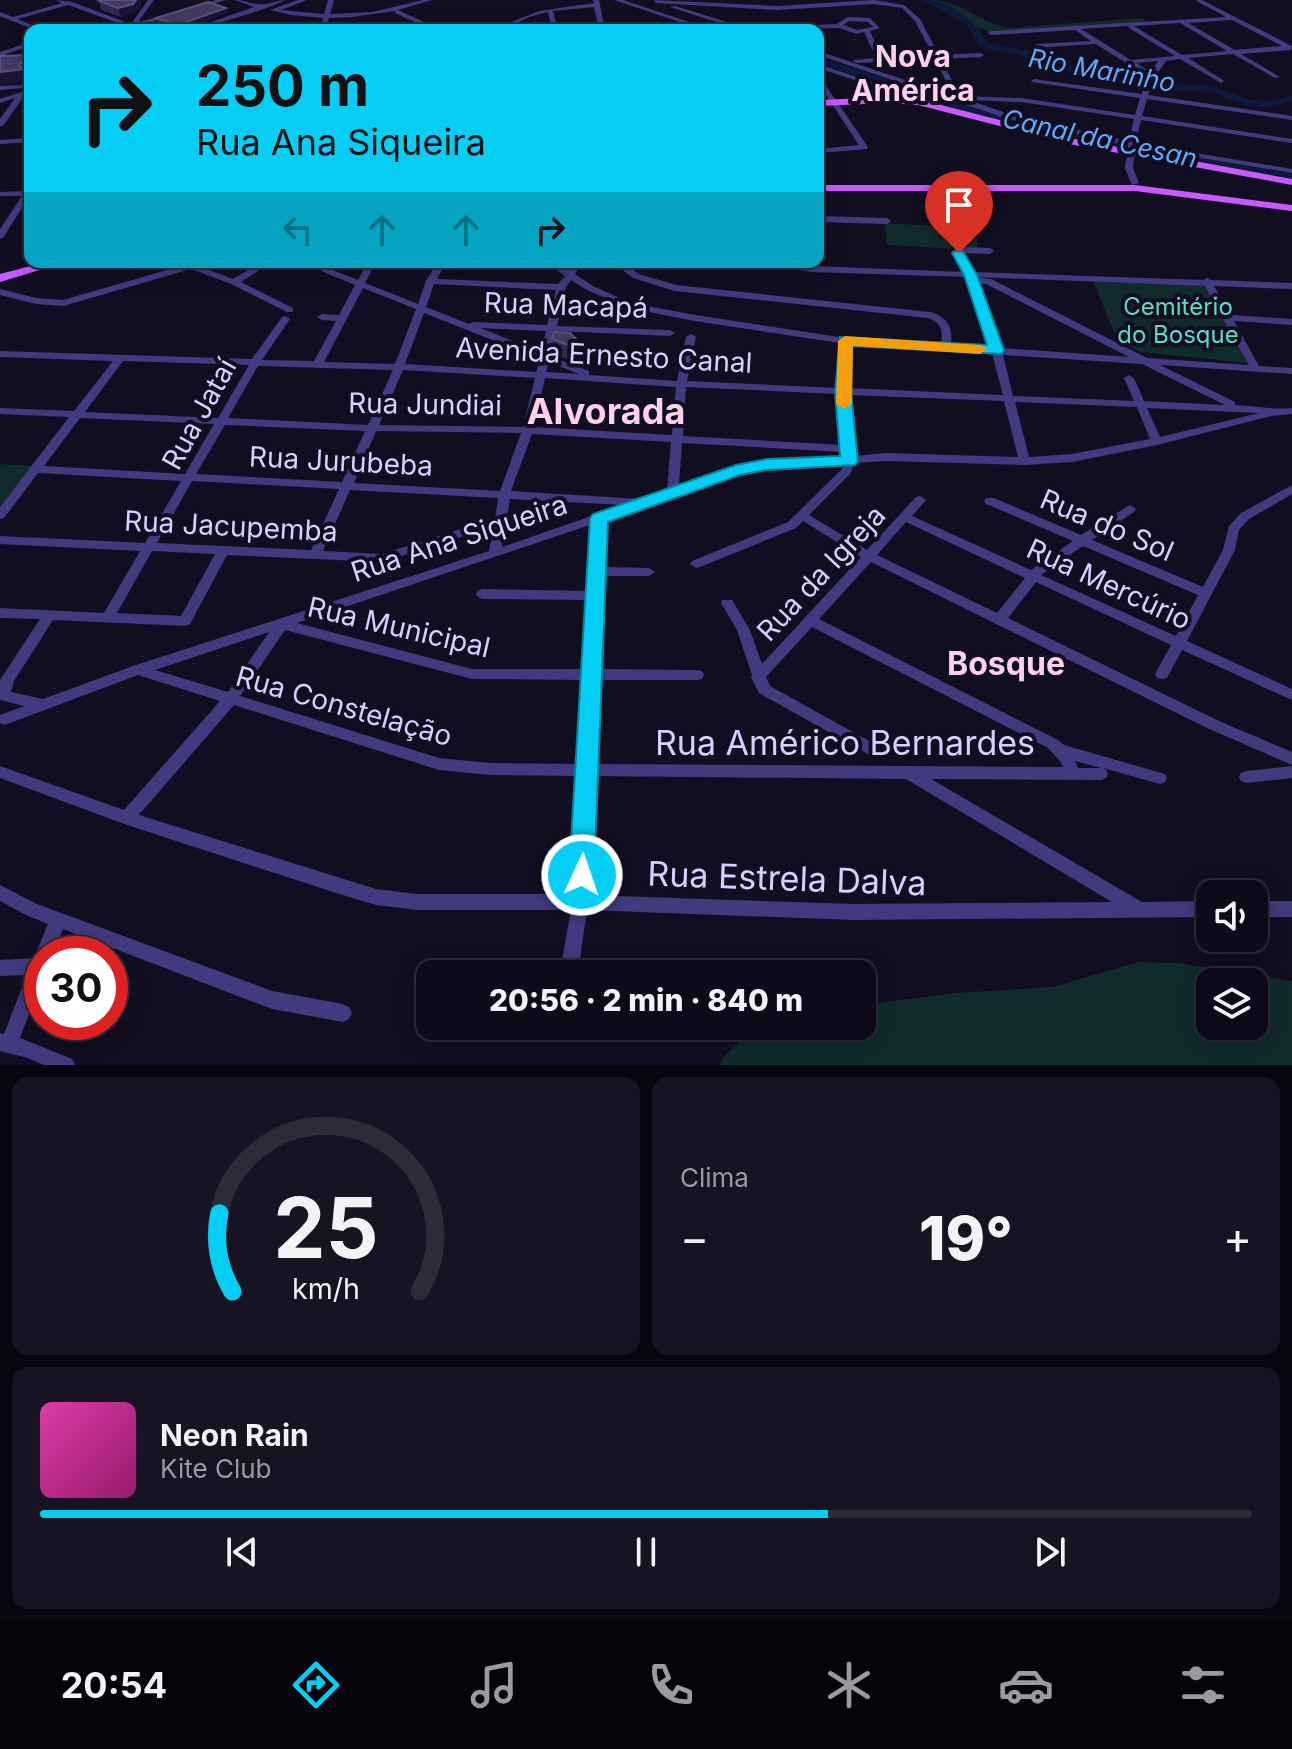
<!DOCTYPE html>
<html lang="pt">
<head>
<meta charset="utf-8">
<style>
	:root { --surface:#0e0a19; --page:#171322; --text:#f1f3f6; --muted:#9b9aa2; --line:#2e2b38; --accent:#06cdf3 }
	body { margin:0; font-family:Inter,sans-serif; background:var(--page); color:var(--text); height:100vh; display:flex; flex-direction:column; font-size:30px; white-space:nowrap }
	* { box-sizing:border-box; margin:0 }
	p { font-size:26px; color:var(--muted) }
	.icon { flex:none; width:44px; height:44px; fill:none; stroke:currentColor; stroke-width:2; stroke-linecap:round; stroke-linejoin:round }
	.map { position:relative; height:1065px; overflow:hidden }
	.drawer { display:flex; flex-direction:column; gap:12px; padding:12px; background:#08060e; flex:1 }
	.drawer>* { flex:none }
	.hud { position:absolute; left:24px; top:24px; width:800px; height:244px; border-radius:16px; box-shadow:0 4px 20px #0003,0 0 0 2px var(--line); background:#06cdf3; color:#111; overflow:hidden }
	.fabs { position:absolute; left:1196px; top:880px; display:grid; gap:16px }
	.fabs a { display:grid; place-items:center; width:72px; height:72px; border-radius:16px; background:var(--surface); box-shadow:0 4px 20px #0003,0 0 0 2px var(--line); font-size:40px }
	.speed { position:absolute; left:24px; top:936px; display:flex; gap:16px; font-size:40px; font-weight:700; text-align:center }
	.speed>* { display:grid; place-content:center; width:104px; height:104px; border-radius:50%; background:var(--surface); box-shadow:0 4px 20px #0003,0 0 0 2px var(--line); line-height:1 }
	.speed .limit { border:12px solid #d22; background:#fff; color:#111 }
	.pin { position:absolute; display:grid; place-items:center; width:68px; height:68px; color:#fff; margin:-82px -34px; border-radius:50% 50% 50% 0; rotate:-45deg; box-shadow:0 0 8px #0007 }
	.pin .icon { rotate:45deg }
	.me { position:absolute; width:88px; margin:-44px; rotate:3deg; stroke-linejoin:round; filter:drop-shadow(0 0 6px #0008) }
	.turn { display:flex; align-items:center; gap:28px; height:168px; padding:0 40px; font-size:36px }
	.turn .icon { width:104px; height:104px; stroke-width:2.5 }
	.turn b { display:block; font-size:56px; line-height:68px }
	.lanes { display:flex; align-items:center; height:76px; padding:0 40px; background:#0003; justify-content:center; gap:40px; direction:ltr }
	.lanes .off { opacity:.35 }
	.big { font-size:60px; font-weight:800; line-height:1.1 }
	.drawer .card { flex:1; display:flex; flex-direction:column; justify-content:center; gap:12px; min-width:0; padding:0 28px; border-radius:16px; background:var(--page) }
	.drawer .dial { align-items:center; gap:0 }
	.dial svg { height:208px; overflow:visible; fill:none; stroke:var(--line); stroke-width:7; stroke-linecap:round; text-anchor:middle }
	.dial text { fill:var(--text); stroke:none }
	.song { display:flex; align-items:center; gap:24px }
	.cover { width:96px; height:96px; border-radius:12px; background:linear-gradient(135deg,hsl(320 70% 55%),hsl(320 70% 35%)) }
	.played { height:8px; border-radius:4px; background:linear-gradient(90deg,var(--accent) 65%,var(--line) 65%) }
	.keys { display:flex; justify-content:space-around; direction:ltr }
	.heat { display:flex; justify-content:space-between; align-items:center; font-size:44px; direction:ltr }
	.drawer .tiles { flex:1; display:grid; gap:12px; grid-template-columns:1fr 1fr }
	.card:last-child { grid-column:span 2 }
	.trip { position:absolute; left:416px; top:960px; width:460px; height:80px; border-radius:16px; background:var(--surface); box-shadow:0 4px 20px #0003,0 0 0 2px var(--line); font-weight:800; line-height:80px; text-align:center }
	.tabs { display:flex; height:128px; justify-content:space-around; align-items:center; background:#06040a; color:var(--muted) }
	.tabs .icon { width:56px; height:56px }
	.tabs .on { color:var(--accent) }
	.tabs b { font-size:36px; color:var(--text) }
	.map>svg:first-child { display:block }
	.green { fill:#112a2b; fill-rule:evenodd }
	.water { fill:#0b1a3d }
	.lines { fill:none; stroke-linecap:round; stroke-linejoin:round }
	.river { fill:#0b1a3d; fill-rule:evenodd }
	.minor { fill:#413a7f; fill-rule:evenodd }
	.major { fill:#c859fb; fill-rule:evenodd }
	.wall { fill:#31274f }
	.shaded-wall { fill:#1d1535 }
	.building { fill:#433962; stroke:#5a507a; stroke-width:2 }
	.route { fill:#06cdf3; stroke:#04859e; stroke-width:2 }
	.slow { fill:#f59e0b }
	.labels { text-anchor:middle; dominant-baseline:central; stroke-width:8; stroke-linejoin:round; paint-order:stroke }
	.far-park-label { font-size:24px; fill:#5ddcc4; stroke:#120e21 }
	.far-water-label { font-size:26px; font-style:italic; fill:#60aafb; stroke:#120e21 }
	.street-label { font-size:28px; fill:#d7cffe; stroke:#120e21 }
	.far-district-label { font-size:30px; font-weight:bold; fill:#fed1eb; stroke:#120e21 }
	.quarter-label { font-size:32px; font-weight:bold; fill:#fed1eb; stroke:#120e21 }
	.near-street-label { font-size:34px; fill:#d7cffe; stroke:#120e21 }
	.district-label { font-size:36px; font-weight:bold; fill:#fed1eb; stroke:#120e21 }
</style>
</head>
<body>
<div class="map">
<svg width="1292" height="1065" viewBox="0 0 1292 1065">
	<rect width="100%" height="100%" fill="#120e21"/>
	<path class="green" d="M931,0C960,0 982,24 1011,28L1142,18L1149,24L992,33L974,26Z
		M885,223L977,228V250L887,245Z
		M1093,281L1202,285L1209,288L1248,363L1140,352L1117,339Z
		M0,464L32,466L0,507Z
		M1138,962L1178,963L1292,981V1065H719L725,1055L758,1026H862V1005L957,993L1053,987ZM1210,982H1254V1026H1210Z"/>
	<path class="water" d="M818,57L1035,126L1128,146L1292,174V179L1062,137L981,116L818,63Z"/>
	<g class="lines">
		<path class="river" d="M923,0C951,0 974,20 988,43L1028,51L1067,65L1171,84L1214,86L1249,100L1268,101L1292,96V102L1268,107L1247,106L1212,92L1171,90L1065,71L1021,56L980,47L967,25Z"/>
		<path class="minor" d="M55,0L72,2L131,24L148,0H154L138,22L169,14L172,16L135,27L133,30H127L129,27L68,5L18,19L43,30H35L0,16V12L13,17L62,3Z
			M216,0H225L198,9L195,7Z
			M235,0C244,0 249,3 257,4C266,6 276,0 286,0L264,9L197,30H188L254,7Z
			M298,0H307L281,10L324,14L328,0H334L330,14L372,12L423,0H432L398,10L426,23L428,27L506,24L539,11L594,3L593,0H599L605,30H599L594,7L553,11L558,30H552L548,12L529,17L510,27V30H504V28L404,30L422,28L421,25L395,13V11L352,17L329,18L325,30H319L323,18L291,15L270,10Z
			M614,0H623L713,30H704Z
			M654,0L777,6L874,0L904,5L920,19L939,55L981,53L984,55L981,57L941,59L960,96L1021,98L1135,115L1140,98L1032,82L1031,81L1034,79L1142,94L1148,77L1096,44L1036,48L1033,46L1036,44L1091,41L1075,30L991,35L988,33L991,31L1226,17L1195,0H1202L1292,46L1291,50L1241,54L1280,77L1275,78L1233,54L1188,58L1223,80L1224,81L1221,83L1180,59L1166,61L1155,77L1148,95L1292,116V120L1147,99L1142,116L1292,139V143L1141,120L1136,143L1292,169V173L1135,147L1133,168L1139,183L1132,185L1125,168L1128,146L1008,119L818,55V51L953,96L935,59L856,63L853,61L854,60L876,58L864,32L857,34L839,28L741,30L670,7L675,6L747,28L837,24L848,17L870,18L880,28L870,31L882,58L933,55L915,21L902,8L874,4L777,10L656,3ZM1232,20L1282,46L1235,50L1188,23ZM849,21L868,22L873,27L857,30L843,25ZM1180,23L1227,51L1182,55L1134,26ZM1128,26L1129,28L1175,56L1131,60L1081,29ZM1158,61L1151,72L1136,63ZM968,100L1021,102L1134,119L1129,141L1013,115Z
			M30,42V46L0,56V52Z
			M818,64L931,102L932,103L927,104L818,68Z
			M818,76L820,77L868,147L867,149L818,153V149L859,145L818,83Z
			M22,85L24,86V88L0,90V86Z
			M30,89V93L25,95L3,126H0V119L15,98L0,103V99Z
			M30,138V142L0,144V140Z
			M27,187H30V195L3,238L0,239V229L22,196H0V192L25,191Z
			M818,216L887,218L891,221L887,224L818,222Z
			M962,247L990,248L994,251L990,254L964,253L973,272L1203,280L1207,278L1211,280L1292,283V289L1214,286L1231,315L1292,319V325L1234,321L1259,366L1292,368V374L1160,365L1235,402V405C1255,406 1273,410 1292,408V414L1271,416L1157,445L1072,462L1025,465L886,461L855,463L850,474L809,515L867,550L916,497L920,496L926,500L912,516L1031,570L1073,541L986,504L984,501L986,498H994L1081,535L1130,505L1136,509L1134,512L1092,540L1203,587L1223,550L1229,526L1241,513L1292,485V494L1249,519L1239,530L1235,550L1187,641L1292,689V700L1182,650L1167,678L1162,679L1157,678L1155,674L1171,645L1036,582L1008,618L1219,721L1292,752V765L1209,729L871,562L819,619L1058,740L1064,745L1165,774L1167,778L1165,782L1160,784L1103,768L1106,770L1108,774L1106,778L1101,780L931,779L1142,902L1210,901V917L854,920L587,910L579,966L576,972L571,974L564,972L561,966L571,910H417L376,905L330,891L127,825L0,778V766L124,810L220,701L138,675L10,723L5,725L0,723V715L24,706L0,700V680L40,619L0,618V608L104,613L140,551L0,544V536L145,543L181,481L38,473L4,518L0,519V507L69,417L0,414V408L74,411L113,361L0,357V351L252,359L282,317L285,316L290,319L262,360L314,361L336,321L322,320L317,317L322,314L339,315L355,285L300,262H312L358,280L368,262H376L365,283L418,304L426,281L438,262H446L437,279L558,284L565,276L545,262H555L568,270L575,262H583L575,274L593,286L631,303L695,315L845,338L941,345C943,331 942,323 928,318L675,291L633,278L612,262H622L639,274L676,285L930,312C948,317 953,327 951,345L991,348L967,277L812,272L765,265L761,262H783L812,266L964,272L955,253ZM976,277L1205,286L1249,365L1147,358L991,279ZM571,280L587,290L628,308L695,321L840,343L838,388L687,381L696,337L691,334L686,337L677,381L589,375V371L550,356L556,331L670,336L675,333L670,330L557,326L566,287ZM434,284L556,290L547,325L473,322L469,324L426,307ZM978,284H986L1129,357L1001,348ZM363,288L416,309L395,364L324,362ZM424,313L540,359L536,372L405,364ZM480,328L546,331L541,352ZM850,344L992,354L1003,395L848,388ZM1003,355L1142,364L1225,405L1144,401L1134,378L1129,375L1124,378L1134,401L1013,396ZM123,361L249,365L218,418L85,412ZM549,362L579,374L546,372ZM258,366L393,370L368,425L228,418ZM403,370L535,378L523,427L379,425ZM545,378L676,387L672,435L534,427ZM686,387L838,394L843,445L683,436ZM848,395L1004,401L1018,457L886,453L855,456ZM1015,402L1137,407L1150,439L1072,454L1029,457ZM1147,408L1259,413L1160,437ZM80,418L214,424L185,474L44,466ZM225,425L365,431L342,482L196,474ZM376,431L521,433L500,491L354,483ZM532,434L671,442L667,490L641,499L511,491ZM682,443L843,452L844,456L767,461L736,466L679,486ZM844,463L842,469L788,522L692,561L690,564L696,568L700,567L796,528L803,521L861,557L762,664L750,630L732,600H722L721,603L737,630L752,675L751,677L759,693L868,754L873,756L878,754L880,750L878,746L770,686L766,677L812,627L1048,748L1060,761L1063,767L594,764L598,680H697L702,679L704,675L702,671L697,670L598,669L602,576H649L655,572L649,568L603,567L605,520L738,473L767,469ZM192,481L339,489L311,550L157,543ZM350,490L498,498L495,518L382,554L323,551ZM510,499L623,505L502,547ZM906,522L1025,578L997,613L877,555ZM593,524L589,591L482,589L478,591L476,594L478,597L482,599L589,600L585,669H472L297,623ZM493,527L489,551L133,666L43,699L11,692L14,681L53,620L185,626L190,624L227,555L382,562ZM1083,546L1198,595L1176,636L1041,575ZM152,551L215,554L181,616L117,613ZM285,630L472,679L584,680L579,764L490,763L439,758L240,696ZM269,632L228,692L155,670ZM234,705L439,770L490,775L579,776L572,894H417L376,889L139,815ZM1075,761L1101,768H1078ZM594,776L906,779L1112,902L854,904L588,895Z
			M262,262H272L241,282L293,308V312H287L231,284L191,269L63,306L36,304L0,295V289L36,298L63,300L191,263L233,279Z
			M1292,766V778L1246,783L1241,781L1239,777L1241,773L1246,771Z
			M0,885L37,904L272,991L343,1004L349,1007L352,1013L349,1019L343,1022L272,1009L63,929L52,954H42V980L20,1038L72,1059L75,1065H44L28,1058L0,1051V1033L4,1034L27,975L0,976V960L34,958L48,924L26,915L0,901Z
			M1254,901H1292V917H1254Z"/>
		<path class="major" d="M889,97L918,99L1069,138L1292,179V185L1069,144L918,105L889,103L818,106V100Z
			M818,185H1135L1292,205V211L1135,191H818Z
			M46,262H66L0,282V274Z"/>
	</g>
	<path class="wall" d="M99,1L142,4L135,12L121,17L101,10Z
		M226,8L227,13L182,30H177L158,23L156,18Z
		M552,339H576L577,354L574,362L554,354Z"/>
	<path class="shaded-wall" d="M136,0H141L142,4L135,12L121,17L118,8Z
		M226,8L227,13L179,30L178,25L185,21Z
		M30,52V70L28,73L30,81L0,85V72L19,66Z
		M576,339L577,354L574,362L573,347Z"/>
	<path class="building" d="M103,0H136L133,4L118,8L99,1Z
		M208,2L226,8L178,25L156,18Z
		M30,51L19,66L26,69L0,72V56L26,55Z
		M554,332L570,333L576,339L573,347L552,339Z"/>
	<path class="route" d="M954,251H963L977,275L1004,350L1002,354L852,346L851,392L858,461L855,465L767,470L740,475L608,522L594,875L590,883L582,886L573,883L569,875L590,518L593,514L736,465L767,459L840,456L835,392L840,337L987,345L964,275L952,253Z"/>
	<path class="slow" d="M845,336L980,345L987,349L980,354L853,346L852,404L844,409L836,404L838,341Z"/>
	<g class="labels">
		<g class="far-park-label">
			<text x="1178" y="306">Cemitério<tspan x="1178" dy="28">do Bosque</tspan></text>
		</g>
		<g class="far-water-label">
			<text transform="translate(1102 70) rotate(10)">Rio Marinho</text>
			<text transform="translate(1100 138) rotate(12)">Canal da Cesan</text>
		</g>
		<g class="street-label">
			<text transform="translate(566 305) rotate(2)">Rua Macapá</text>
			<text transform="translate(604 355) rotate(3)">Avenida Ernesto Canal</text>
			<text transform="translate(425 404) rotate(1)">Rua Jundiai</text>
			<text transform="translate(199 414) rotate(-61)">Rua Jataí</text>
			<text transform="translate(341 461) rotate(3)">Rua Jurubeba</text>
			<text transform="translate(1107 525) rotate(23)">Rua do Sol</text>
			<text transform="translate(231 526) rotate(3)">Rua Jacupemba</text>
			<text transform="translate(459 538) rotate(-18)">Rua Ana Siqueira</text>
			<text transform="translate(821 573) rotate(-47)">Rua da Igreja</text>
			<text transform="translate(1109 584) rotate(25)">Rua Mercúrio</text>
			<text transform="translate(399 627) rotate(13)">Rua Municipal</text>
			<text transform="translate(344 706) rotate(16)">Rua Constelação</text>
		</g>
		<g class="far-district-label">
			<text x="913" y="56">Nova<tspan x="913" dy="34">América</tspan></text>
		</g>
		<g class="quarter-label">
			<text x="1006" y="663">Bosque</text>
		</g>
		<g class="near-street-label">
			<text x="845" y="742">Rua Américo Bernardes</text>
			<text transform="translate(787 878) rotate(2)">Rua Estrela Dalva</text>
		</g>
		<g class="district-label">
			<text x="606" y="411">Alvorada</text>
		</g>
	</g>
</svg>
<div class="fabs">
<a><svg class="icon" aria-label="sound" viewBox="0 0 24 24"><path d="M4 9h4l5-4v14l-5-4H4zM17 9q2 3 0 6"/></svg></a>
<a><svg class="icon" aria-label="layers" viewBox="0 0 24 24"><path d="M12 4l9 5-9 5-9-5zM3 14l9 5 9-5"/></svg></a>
</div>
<div class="speed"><div class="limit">30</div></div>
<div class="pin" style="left:959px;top:253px;background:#d93025"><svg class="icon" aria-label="arrive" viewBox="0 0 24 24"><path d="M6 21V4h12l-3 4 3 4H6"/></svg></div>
<svg class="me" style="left:582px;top:875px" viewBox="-20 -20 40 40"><circle r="17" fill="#06cdf3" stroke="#fff" stroke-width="3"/><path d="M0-11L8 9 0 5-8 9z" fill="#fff"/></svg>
<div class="trip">20:56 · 2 min · 840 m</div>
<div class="hud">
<div class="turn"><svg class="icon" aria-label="right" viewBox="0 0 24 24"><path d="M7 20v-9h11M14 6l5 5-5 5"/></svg><div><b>250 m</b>Rua Ana Siqueira</div></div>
<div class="lanes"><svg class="icon off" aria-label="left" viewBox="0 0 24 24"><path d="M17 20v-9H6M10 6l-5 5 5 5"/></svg><svg class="icon off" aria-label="ahead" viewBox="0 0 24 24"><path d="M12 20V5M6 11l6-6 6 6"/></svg><svg class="icon off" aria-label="ahead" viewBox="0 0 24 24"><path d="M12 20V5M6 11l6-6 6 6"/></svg><svg class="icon" aria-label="right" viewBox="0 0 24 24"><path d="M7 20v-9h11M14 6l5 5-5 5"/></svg></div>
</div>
</div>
<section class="drawer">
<div class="tiles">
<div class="card dial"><svg viewBox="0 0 100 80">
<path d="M14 69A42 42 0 1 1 86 69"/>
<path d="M14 69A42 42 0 0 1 9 39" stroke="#06cdf3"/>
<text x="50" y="56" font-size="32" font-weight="700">25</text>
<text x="50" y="72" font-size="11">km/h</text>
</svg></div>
<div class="card"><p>Clima</p>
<div class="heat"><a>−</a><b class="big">19°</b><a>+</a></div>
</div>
<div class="card">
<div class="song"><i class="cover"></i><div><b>Neon Rain</b><p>Kite Club</p></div></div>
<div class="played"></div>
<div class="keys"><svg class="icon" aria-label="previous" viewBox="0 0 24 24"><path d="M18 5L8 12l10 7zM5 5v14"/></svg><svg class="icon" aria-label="pause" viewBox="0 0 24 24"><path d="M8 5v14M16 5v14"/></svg><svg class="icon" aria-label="next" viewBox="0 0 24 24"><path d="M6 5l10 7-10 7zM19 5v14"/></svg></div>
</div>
</div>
</section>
<nav class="tabs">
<b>20:54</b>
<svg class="icon on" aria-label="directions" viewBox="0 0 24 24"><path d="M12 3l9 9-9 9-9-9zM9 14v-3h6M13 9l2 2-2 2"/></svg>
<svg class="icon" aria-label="music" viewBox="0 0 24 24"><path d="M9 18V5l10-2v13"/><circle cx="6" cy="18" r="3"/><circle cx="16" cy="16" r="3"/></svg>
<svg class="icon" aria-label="phone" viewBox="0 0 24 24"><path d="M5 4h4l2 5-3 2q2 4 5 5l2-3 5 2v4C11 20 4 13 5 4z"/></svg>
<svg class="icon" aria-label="climate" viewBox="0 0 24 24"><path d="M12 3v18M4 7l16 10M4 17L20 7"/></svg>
<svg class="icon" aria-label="car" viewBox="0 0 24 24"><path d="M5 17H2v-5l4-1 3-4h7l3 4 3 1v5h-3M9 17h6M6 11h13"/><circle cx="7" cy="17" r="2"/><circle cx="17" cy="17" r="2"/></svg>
<svg class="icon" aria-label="filters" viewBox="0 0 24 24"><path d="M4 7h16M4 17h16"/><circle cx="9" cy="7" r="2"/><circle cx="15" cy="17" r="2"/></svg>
</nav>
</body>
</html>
